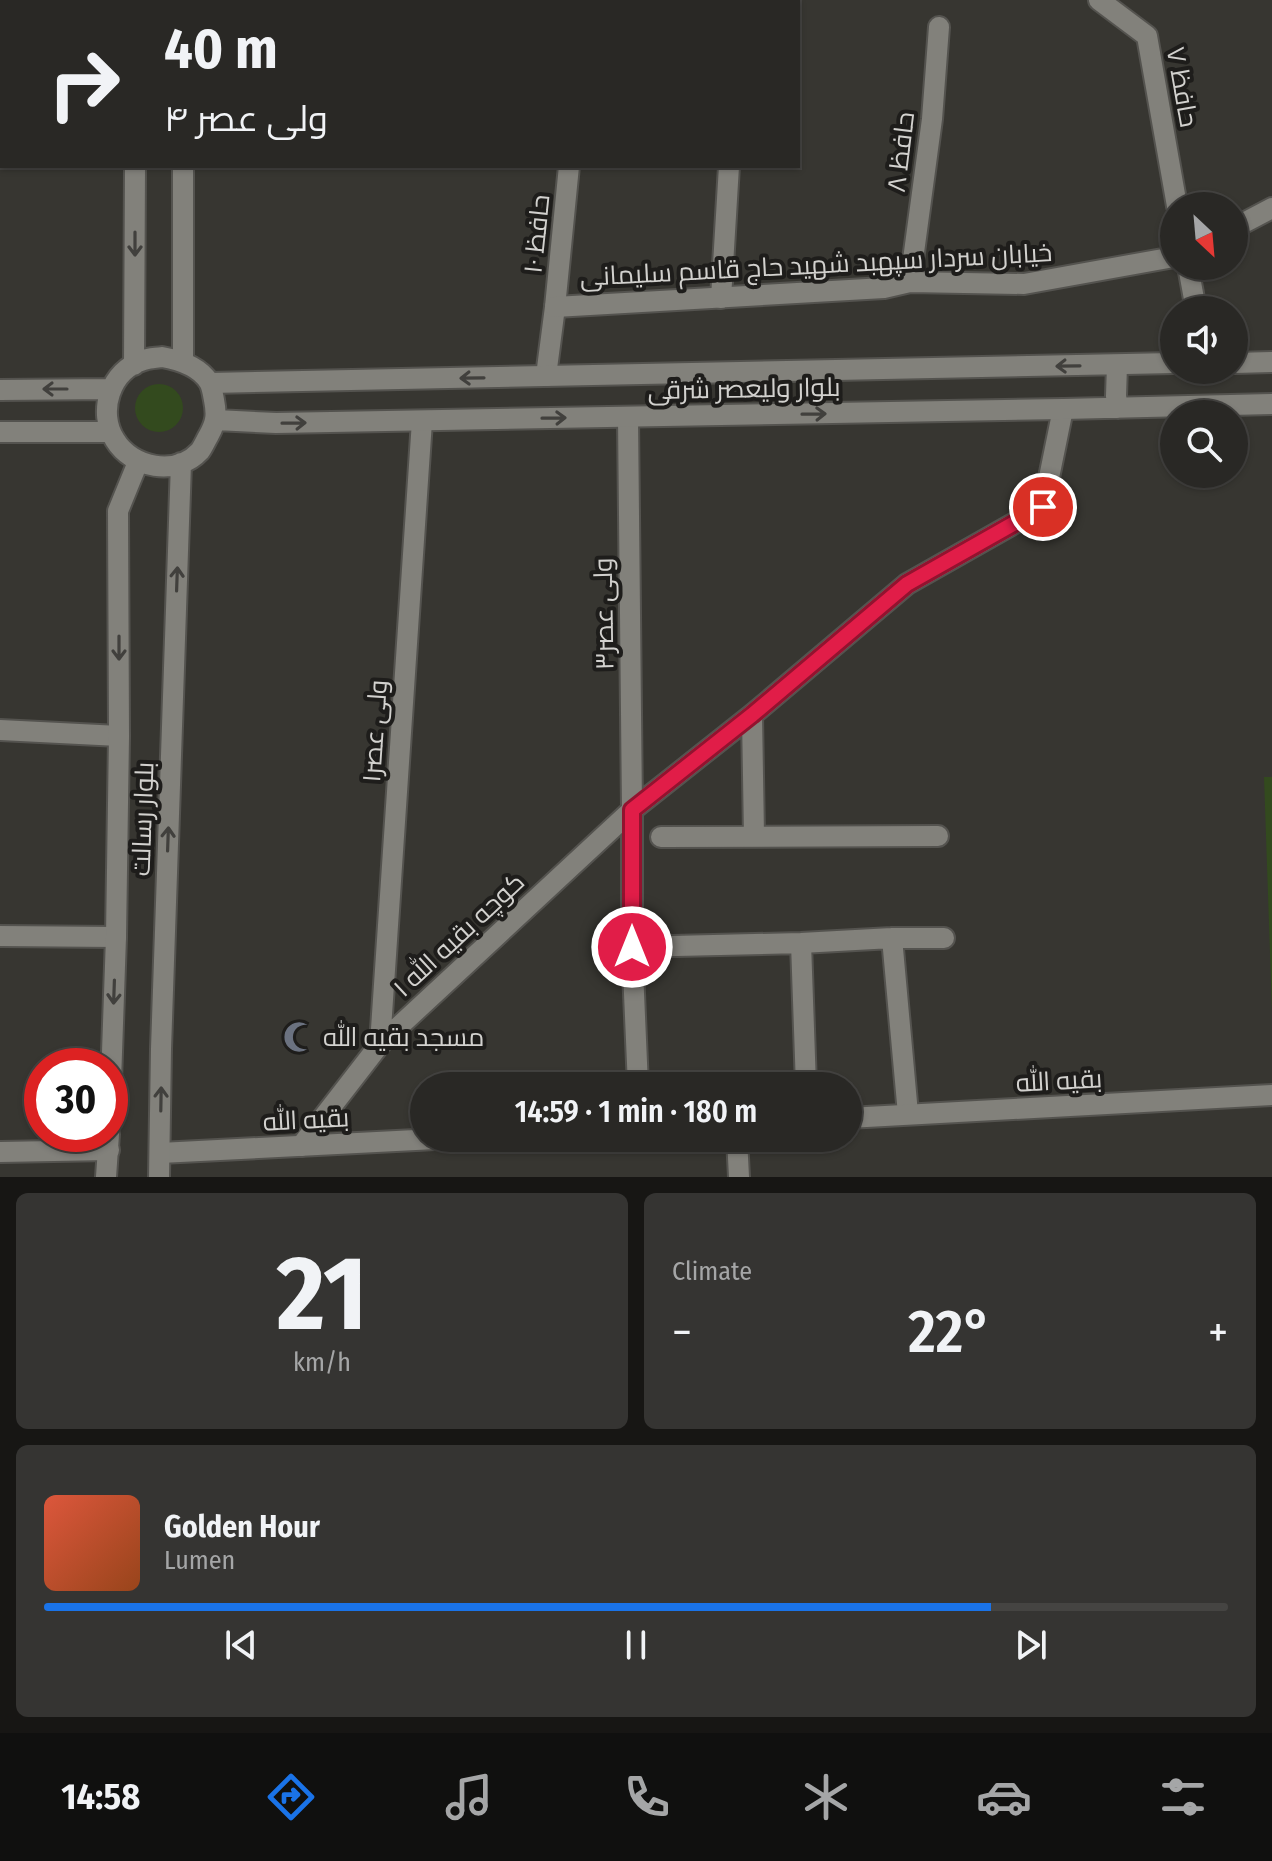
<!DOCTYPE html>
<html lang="en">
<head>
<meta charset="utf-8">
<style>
	:root { --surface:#292825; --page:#353432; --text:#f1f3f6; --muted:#a5a6a7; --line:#454442; --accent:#1a73e8 }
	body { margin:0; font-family:"Fira Sans Condensed",Cairo,sans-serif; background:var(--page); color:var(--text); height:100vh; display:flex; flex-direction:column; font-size:30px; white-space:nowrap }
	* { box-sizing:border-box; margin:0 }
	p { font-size:26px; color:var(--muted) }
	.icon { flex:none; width:44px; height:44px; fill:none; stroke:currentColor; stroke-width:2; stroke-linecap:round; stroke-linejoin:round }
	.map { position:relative; height:1177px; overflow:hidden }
	.panel { display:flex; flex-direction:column; gap:16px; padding:16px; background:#171614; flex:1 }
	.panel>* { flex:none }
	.banner { position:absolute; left:0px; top:0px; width:800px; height:168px; box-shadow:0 2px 6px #0004,0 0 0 2px var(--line); background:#292825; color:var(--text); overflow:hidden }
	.needle { width:52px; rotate:154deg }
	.buttons { position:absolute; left:1160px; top:192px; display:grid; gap:16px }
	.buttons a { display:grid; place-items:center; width:88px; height:88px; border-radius:50%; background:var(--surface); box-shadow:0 2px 6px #0004,0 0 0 2px var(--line); font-size:40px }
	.speed { position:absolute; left:24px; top:1048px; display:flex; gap:16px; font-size:40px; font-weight:700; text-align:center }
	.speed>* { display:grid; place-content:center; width:104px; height:104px; border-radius:50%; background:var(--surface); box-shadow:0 2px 6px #0004,0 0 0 2px var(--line); line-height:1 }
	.speed .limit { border:12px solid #d22; background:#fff; color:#111 }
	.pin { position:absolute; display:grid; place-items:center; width:68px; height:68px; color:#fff; margin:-34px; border:4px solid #fff; border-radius:50%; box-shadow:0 2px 8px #0007 }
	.me { position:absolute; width:88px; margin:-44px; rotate:0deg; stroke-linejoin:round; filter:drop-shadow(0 0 6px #0008) }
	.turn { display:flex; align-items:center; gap:28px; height:168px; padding:0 32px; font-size:36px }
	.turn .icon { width:104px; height:104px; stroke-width:2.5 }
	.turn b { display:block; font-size:56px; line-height:68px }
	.big { font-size:60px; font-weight:600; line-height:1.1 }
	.panel .card { flex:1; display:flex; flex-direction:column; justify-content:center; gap:12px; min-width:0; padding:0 28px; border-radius:12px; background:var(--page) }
	.panel .dial { align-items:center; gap:0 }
	.dial b { font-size:104px; line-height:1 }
	.song { display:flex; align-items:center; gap:24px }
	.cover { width:96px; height:96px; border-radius:12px; background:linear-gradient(135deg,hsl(10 70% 55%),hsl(20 70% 35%)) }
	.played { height:8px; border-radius:4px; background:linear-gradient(90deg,var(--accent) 80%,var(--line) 80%) }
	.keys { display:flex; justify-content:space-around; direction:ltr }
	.heat { display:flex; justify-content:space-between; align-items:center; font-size:44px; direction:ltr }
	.panel .tiles { flex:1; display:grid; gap:16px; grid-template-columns:1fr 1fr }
	.card:last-child { grid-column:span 2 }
	.trip { position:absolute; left:410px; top:1072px; width:452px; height:80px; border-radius:40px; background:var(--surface); box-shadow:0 2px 6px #0004,0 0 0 2px var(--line); font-weight:600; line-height:80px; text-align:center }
	.dock { display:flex; height:128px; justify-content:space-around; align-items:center; background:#10100f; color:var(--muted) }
	.dock .icon { width:56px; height:56px }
	.dock .active { color:var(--accent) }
	.dock b { font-size:36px; color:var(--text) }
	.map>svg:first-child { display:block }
	.green { fill:#334a1e }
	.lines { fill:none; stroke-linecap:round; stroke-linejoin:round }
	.minor-casing { stroke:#54534f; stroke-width:24 }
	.tertiary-casing { stroke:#54534f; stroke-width:24 }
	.secondary-casing { stroke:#54534f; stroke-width:24 }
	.minor { stroke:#82817b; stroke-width:20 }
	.tertiary { stroke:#82817b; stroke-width:20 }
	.secondary { stroke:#82817b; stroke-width:20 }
	.oneway { stroke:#41403d }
	.route-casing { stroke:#92132f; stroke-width:20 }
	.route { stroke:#e11d48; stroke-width:14 }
	.labels { text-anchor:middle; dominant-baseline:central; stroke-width:8; stroke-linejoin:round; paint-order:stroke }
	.street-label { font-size:26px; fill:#d2d1ce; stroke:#1e1d1b }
	.poi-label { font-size:26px; fill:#d2d1ce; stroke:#1e1d1b; text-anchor:start }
</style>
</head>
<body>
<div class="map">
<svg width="1272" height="1177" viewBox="0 0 1272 1177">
	<rect width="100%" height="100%" fill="#373631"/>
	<path class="green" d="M135 408a24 24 0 1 1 48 0a24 24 0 1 1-48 0Z
		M1264,777H1272V1012Z"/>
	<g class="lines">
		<defs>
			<path id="minor" d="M1099,0L1147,36L1177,206
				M586,2L587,0
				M739,2V0
				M1188,266L1196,310
				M910,282L932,119L939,27
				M721,298L729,166
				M546,376L555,307L569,166
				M628,417L632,810V947L638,1086
				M752,715L754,836
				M0,730L119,736
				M661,837L938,836
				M0,936L116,937
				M892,938L908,1114
				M801,943L806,1086
				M632,947L801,943L892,938H944
				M380,1044L422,421
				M737,1138L739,1177
				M301,1146L380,1044L632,810L752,715L907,584L1043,507L1063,409
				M0,1152L109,1150"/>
			<path id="tertiary" d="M1234,228L1272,208
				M555,307L884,288L910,282L1024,284L1174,257
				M848,1118L1272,1095
				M160,1153L455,1138"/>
			<path id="secondary" d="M135,2V0
				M183,2V0
				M162,357C179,360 199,366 209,382C212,387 213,395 214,400C217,415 216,422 209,435C206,440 203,447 200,451C176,477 132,468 115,440C97,412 110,370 144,360C149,358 156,358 162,357Z
				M183,361V166
				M1234,363L1272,362
				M134,365L135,166
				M1117,365L1116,396L1118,408
				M210,383L1174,363
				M0,390L111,389
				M216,420L276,423L1063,409L1272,404
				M0,432H109
				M110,1110L116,937L119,736L118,511L138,462
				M106,1177L109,1134
				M159,1177L161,1049L181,463"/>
		</defs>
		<use href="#minor" class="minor-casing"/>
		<use href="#tertiary" class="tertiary-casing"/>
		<use href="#secondary" class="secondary-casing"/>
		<use href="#minor" class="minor"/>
		<use href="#tertiary" class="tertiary"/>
		<use href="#secondary" class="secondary"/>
	</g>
	<defs><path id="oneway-shaft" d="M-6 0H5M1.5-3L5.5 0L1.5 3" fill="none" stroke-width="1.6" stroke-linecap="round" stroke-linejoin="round" transform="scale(2)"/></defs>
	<g class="oneway">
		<use href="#oneway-shaft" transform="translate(135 244) rotate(90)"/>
		<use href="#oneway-shaft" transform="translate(1068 366) rotate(179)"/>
		<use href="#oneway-shaft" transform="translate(472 378) rotate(179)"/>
		<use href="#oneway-shaft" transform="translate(55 389) rotate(180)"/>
		<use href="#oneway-shaft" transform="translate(814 414) rotate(-1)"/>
		<use href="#oneway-shaft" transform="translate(554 418) rotate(-1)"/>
		<use href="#oneway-shaft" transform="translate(294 423) rotate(-1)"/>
		<use href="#oneway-shaft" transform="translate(177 579) rotate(-88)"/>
		<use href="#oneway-shaft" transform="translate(119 648) rotate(90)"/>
		<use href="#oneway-shaft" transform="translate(168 839) rotate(-88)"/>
		<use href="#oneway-shaft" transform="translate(114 992) rotate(92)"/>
		<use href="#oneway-shaft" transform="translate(161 1099) rotate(-89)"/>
	</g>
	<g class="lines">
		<defs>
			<path id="route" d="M632,947V810L752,715L907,584L1043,507"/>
		</defs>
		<use href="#route" class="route-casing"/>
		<use href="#route" class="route"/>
	</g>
	<defs>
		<symbol id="mosque-bare" viewBox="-9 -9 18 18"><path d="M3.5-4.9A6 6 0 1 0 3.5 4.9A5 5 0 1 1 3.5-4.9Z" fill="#6b7280" stroke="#1e1d1b" stroke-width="2.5" paint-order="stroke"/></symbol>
	</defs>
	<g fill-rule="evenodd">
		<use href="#mosque-bare" x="277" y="1015" width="44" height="44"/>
	</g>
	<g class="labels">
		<g class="street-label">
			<text transform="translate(1182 87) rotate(80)">حافظ ۷</text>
			<text transform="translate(901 152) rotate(-83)">حافظ ۸</text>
			<text transform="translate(537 234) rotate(-84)">حافظ ۱۰</text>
			<text transform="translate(816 265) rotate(-3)">خیابان سردار سپهبد شهید حاج قاسم سلیمانی</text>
			<text transform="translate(744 389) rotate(-1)">بلوار ولیعصر شرقی</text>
			<text transform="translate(604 614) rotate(-91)">ولی عصر۳</text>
			<text transform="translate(375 731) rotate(-86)">ولی عصر۱</text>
			<text transform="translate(143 819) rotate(-88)">بلوار رسالت</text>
			<text transform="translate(459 935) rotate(-43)">کوچه بقیه الله ۱</text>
			<text transform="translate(1059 1081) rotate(-3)">بقیه الله</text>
			<text transform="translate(306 1120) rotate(-3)">بقیه الله</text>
		</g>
		<g class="poi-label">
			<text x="323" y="1037">مسجد بقیه الله</text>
		</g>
	</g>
</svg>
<div class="buttons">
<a><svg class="needle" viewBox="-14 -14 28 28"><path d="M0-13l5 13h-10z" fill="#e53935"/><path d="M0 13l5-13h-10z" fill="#a5a6a7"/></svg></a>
<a><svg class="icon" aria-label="sound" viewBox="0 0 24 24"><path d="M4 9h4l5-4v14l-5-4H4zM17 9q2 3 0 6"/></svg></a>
<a><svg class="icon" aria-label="search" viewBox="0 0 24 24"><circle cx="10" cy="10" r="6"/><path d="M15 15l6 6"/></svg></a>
</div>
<div class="speed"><div class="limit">30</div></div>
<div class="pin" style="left:1043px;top:507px;background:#d93025"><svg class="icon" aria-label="arrive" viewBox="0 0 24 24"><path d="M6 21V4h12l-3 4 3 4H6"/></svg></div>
<svg class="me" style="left:632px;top:947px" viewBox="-20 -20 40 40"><circle r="17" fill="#e11d48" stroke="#fff" stroke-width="3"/><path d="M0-11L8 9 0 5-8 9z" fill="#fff"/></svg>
<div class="trip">14:59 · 1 min · 180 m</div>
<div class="banner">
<div class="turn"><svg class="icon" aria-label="right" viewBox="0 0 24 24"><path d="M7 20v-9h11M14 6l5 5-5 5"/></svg><div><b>40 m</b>ولی عصر ۴</div></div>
</div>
</div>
<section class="panel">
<div class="tiles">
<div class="card dial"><b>21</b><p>km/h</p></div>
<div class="card"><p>Climate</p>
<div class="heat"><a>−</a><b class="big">22°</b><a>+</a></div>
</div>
<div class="card">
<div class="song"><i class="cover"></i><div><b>Golden Hour</b><p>Lumen</p></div></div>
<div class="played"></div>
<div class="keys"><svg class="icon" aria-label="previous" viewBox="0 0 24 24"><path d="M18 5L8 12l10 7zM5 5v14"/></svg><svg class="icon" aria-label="pause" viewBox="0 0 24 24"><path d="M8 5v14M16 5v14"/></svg><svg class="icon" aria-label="next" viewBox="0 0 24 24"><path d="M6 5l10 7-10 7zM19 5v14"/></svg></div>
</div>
</div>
</section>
<nav class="dock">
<b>14:58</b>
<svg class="icon active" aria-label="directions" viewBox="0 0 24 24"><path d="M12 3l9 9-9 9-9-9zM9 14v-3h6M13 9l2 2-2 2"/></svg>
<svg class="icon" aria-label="music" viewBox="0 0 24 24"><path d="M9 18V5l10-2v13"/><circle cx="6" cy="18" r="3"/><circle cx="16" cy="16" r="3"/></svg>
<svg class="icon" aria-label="phone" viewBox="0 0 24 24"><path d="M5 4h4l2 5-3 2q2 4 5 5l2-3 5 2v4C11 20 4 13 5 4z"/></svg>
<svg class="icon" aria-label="climate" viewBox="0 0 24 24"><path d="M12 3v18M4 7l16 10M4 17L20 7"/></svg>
<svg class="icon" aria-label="car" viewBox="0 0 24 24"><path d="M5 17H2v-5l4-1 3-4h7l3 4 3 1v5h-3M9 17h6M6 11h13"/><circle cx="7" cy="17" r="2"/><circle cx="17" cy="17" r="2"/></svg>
<svg class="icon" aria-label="filters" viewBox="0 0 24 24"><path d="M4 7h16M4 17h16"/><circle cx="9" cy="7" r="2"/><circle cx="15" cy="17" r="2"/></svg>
</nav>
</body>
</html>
